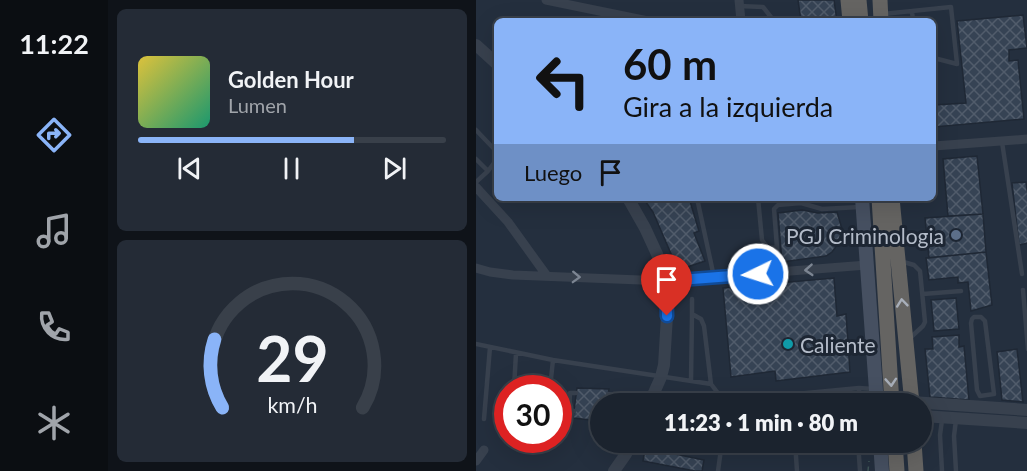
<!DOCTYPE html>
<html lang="es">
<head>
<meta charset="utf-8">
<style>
	:root { --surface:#1b232e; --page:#242b36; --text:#f1f3f6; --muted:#a0a4aa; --line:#39404a; --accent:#8ab4f8 }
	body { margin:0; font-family:Lato,sans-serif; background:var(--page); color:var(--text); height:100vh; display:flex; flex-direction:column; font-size:22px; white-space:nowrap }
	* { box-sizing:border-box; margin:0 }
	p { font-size:20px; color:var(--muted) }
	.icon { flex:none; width:33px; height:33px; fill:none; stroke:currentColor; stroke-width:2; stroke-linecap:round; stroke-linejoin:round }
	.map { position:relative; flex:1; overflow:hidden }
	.sheet { display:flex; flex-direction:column; gap:9px; padding:9px; background:#0f1319; width:368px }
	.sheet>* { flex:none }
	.top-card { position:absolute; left:18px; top:18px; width:442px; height:183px; border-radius:9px; box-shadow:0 6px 24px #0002,0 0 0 2px var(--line); background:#8ab4f8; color:#111; overflow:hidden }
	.speed { position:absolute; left:18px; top:375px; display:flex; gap:12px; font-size:30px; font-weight:700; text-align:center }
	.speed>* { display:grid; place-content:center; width:78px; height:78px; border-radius:50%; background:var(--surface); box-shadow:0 6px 24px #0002,0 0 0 2px var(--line); line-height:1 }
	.speed .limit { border:9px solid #d22; background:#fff; color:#111 }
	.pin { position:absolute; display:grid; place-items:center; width:51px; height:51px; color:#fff; margin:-62px -26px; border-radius:50% 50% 50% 0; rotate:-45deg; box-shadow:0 0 6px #0007 }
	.pin .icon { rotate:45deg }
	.me { position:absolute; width:66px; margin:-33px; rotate:266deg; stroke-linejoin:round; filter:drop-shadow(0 0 4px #0008) }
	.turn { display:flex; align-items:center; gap:21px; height:126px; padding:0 30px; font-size:27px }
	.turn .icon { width:78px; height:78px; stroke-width:2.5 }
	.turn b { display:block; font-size:42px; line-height:51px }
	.then { display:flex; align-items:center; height:57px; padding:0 30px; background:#0003; gap:12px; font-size:22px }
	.sheet .card { flex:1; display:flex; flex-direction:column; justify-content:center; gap:9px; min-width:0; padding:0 21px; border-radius:9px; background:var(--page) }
	.sheet .dial { align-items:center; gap:0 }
	.dial svg { height:156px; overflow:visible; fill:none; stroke:var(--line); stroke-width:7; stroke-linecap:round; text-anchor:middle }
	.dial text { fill:var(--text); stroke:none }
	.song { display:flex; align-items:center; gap:18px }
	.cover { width:72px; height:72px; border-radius:9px; background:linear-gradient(135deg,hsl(50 70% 55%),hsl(160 70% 35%)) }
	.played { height:6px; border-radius:3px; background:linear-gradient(90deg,var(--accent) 70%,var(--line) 70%) }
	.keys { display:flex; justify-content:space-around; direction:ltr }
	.trip { position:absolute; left:114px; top:393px; width:342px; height:60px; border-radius:30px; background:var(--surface); box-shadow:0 6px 24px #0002,0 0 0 2px var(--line); font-weight:800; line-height:60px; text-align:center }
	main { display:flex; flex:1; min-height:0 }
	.tabs { display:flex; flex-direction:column; width:108px; justify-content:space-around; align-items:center; background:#0b0e12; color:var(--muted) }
	.tabs .icon { width:42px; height:42px }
	.tabs .current { color:var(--accent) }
	.tabs b { font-size:27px; color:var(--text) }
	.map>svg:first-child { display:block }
	.building { fill:url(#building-cross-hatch); stroke:#1f2835; stroke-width:1.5 }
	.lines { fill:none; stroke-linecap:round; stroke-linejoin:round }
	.path { stroke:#3f5557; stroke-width:1.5; stroke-dasharray:4.5 4.5; stroke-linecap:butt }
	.service { stroke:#38414e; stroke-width:4.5 }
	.minor { stroke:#38414e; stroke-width:9 }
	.tertiary { stroke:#38414e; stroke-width:12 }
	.secondary { stroke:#465061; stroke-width:14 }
	.trunk { stroke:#656462; stroke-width:15 }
	.oneway { stroke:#7c8592 }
	.oneway2 { stroke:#a8afba }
	.route-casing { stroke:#114b97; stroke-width:15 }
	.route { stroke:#1a73e8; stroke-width:10 }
	.service-dot { fill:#5c6f8a; stroke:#1d2633; stroke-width:2 }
	.culture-dot { fill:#0f9aa8; stroke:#1d2633; stroke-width:2 }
	.labels { text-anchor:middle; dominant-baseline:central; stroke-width:6; stroke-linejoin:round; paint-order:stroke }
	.poi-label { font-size:21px; fill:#b4bcc9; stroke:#1d2633; text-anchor:end }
</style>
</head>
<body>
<main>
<nav class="tabs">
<b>11:22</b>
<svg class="icon current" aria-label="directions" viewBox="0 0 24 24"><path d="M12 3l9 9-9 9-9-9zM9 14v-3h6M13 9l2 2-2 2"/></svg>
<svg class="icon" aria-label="music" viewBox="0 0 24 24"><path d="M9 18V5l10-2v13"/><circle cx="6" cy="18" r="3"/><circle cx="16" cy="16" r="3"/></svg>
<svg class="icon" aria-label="phone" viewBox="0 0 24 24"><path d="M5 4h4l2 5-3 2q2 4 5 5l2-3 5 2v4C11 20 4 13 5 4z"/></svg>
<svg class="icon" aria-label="climate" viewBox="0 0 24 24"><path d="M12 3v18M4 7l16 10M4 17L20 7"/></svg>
</nav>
<section class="sheet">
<div class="card">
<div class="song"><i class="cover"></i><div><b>Golden Hour</b><p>Lumen</p></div></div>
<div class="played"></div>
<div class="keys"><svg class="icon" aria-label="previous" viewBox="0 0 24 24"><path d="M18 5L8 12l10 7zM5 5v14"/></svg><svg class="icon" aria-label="pause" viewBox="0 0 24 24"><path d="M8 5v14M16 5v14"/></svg><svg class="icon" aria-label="next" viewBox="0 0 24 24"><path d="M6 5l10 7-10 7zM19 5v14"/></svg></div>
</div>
<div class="card dial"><svg viewBox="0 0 100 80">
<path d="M14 69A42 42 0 1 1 86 69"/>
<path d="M14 69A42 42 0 0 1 10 34" stroke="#8ab4f8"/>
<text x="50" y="56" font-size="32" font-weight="700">29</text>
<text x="50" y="72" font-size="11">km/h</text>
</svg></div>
</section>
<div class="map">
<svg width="552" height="471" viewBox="0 0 552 471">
	<defs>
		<pattern id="building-cross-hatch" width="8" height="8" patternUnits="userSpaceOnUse" patternTransform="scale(1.5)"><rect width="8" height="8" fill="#364354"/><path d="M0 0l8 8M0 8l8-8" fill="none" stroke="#515c6b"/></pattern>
	</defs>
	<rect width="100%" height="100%" fill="#242f3e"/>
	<path class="building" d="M322,0H358L361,21H325Z
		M547,15L551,48L533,50V61L542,60L548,119L458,127V105L490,103L481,21Z
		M501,156L507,214L472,216L467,159Z
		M550,182L552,196V243L543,245L536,183Z
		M167,198H213L223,231L218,233L229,261L202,270L177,212Z
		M326,210L342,213L361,212L366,229L362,244L356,252L350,256L306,262L302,213Z
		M507,214L510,252L453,258L449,218Z
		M510,252L516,305L495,311L492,282L482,283V277L453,280L450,258Z
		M358,278L361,316L370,314L374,372L300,381L299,371L255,377L247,288Z
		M480,298L483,329L458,331L455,300Z
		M483,335V347L488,346L493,400L454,397L449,349H457L456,337Z
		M541,349L547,402L526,400L521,352Z
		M101,388L133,389L131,404H124V421L97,418Z
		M178,442H191L189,452L228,460L226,471H219L167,461L170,444L177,445Z"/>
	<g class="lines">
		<path class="path" d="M392,471L393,461"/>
		<path class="service" d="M263,6L287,7L298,21
			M436,11L437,21
			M407,14L475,7L481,64L458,58
			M0,130L21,152
			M526,142L546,274
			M0,159L12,171
			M0,182L12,171L21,159
			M221,198L238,277
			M282,198L286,240L291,247L301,248L303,271
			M301,248L298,209L302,205L325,203L346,209L384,207
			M424,261L438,265L444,271L449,322L447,326L434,338
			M547,290L552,349
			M447,294L485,291
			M216,299V314
			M498,317H505L509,321L518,394L504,396L501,390L495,323L496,319Z
			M0,344L77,360L235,384
			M215,381L216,314L225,319L228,326L235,384L248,401V404
			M38,388L40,353
			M74,388L77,360
			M132,394L199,404
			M248,401L383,388L398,389
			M317,404V394
			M383,404V388
			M98,411L93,410L94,393H100
			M8,419L14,347
			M466,420L464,435L466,471
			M319,442L321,471
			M382,442L384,471
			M196,445L226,452L228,442
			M242,471L246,442
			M480,471L478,436L480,420"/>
		<path class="minor" d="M70,0L172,21
			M263,0L265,21
			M458,146L552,139
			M0,187L32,222L71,276
			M0,268L14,272L37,275L190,281L391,265
			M0,461L8,450"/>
		<path class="tertiary" d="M0,45L21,64
			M152,198L169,228L181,254L190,281L191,316L188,365L185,377L173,404
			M436,402L552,410
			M446,416L552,423
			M138,471L150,454L155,442"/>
		<path class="secondary" d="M386,198L401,404
			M404,442L406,471"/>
		<path class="trunk" d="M372,0L374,21
			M383,0L385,21
			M404,0L405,21
			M403,198L416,404
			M416,198L436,404
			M419,442L421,471
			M438,442L440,471"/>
	</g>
	<defs><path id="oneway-chevron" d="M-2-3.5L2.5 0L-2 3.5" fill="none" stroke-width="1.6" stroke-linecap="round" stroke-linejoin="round" transform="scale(1.5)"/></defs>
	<g class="oneway">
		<use href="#oneway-chevron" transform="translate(333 270) rotate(176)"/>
		<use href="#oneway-chevron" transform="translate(100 277) rotate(2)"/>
	</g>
	<g class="oneway2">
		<use href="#oneway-chevron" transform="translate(426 303) rotate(-96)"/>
		<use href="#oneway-chevron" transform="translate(415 382) rotate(86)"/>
	</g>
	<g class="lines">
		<defs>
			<path id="route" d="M191,316L190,281L282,274"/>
		</defs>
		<use href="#route" class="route-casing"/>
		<use href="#route" class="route"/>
	</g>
	<circle class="service-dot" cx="480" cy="235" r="6"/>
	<circle class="culture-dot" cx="312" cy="344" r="6"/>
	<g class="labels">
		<g class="poi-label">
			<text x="468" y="235">PGJ Criminologia</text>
			<text x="324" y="344" text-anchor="start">Caliente</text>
		</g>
	</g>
</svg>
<div class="speed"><div class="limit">30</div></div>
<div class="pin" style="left:191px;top:316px;background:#d93025"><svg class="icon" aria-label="arrive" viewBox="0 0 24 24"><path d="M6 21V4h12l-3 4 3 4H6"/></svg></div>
<svg class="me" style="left:282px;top:274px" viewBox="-20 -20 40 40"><circle r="17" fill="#1a73e8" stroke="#fff" stroke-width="3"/><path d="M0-11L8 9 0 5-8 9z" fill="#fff"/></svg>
<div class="trip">11:23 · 1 min · 80 m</div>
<div class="top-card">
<div class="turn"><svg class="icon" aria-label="left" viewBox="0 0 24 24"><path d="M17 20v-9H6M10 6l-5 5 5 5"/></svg><div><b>60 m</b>Gira a la izquierda</div></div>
<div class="then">Luego<svg class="icon" aria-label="arrive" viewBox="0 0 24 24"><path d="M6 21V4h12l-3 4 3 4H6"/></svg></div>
</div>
</div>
</main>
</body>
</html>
